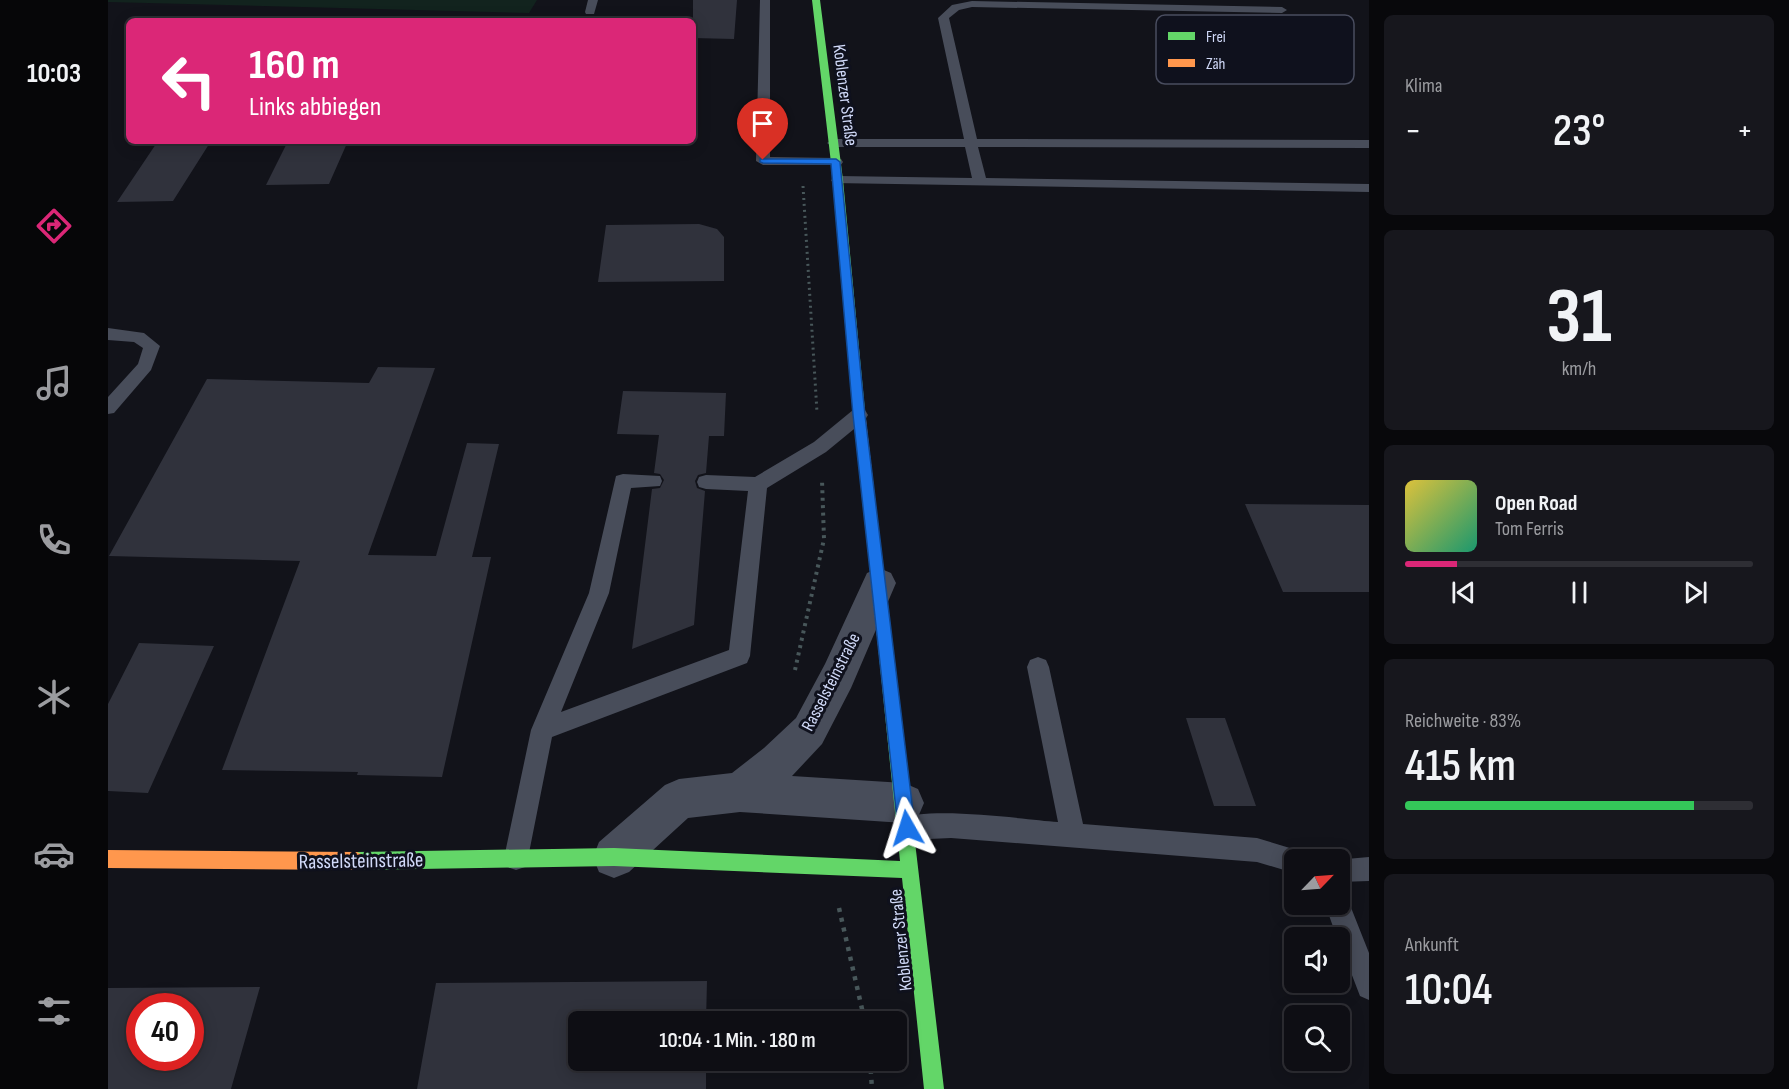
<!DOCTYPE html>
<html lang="de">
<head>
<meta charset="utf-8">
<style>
	:root { --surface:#0e0e14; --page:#17171d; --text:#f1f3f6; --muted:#9b9ca0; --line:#2e2e34; --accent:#db2777 }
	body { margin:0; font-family:"Sofia Sans Condensed",sans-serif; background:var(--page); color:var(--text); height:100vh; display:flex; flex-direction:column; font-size:22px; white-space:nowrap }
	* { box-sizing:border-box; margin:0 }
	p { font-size:20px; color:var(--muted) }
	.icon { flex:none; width:33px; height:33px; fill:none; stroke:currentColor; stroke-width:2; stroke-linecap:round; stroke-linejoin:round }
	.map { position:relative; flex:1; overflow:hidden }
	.details { display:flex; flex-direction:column; gap:15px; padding:15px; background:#08080b; width:420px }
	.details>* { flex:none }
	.hud { position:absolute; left:18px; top:18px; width:570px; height:126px; border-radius:9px; box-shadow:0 3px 15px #0003,0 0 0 2px var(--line); background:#db2777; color:#fff; overflow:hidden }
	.needle { width:39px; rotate:65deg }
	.fabs { position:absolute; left:1176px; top:849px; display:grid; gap:12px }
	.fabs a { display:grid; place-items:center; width:66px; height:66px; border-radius:9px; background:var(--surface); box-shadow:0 3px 15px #0003,0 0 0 2px var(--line); font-size:30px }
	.speed { position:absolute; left:18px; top:993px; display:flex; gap:12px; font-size:30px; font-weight:700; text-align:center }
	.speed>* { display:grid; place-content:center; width:78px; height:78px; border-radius:50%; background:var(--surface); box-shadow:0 3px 15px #0003,0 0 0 2px var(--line); line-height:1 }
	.speed .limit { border:9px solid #d22; background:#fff; color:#111 }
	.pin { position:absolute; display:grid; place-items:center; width:51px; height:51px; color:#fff; margin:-62px -26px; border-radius:50% 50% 50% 0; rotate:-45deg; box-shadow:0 0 6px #0007 }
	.pin .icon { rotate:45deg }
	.me { position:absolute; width:66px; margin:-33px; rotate:354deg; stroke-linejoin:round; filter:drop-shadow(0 0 4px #0008) }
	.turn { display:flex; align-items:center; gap:21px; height:126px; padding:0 24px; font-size:27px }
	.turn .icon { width:78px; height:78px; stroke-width:2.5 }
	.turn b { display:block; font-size:42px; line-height:51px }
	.big { font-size:45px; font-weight:600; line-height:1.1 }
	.details .widget { flex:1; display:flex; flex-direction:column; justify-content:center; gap:9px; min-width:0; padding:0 21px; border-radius:9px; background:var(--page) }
	.details .dial { align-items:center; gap:0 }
	.dial b { font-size:78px; line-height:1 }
	.song { display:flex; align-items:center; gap:18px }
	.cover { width:72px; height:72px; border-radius:9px; background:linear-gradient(135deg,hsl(50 70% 55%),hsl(160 70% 35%)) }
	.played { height:6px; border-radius:3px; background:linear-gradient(90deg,var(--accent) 15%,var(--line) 15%) }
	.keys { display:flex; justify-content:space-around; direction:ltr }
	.heat { display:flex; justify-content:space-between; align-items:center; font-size:33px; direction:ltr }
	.charge { height:9px; border-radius:4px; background:linear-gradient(90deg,#34c759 83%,var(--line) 0) }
	.trip { position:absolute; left:460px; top:1011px; width:339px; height:60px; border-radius:9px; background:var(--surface); box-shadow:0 3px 15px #0003,0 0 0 2px var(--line); font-weight:600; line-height:60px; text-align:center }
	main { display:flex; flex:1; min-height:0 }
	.menu { display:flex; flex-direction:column; width:108px; justify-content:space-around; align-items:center; background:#060608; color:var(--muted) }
	.menu .icon { width:42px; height:42px }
	.menu .active { color:var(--accent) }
	.menu b { font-size:27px; color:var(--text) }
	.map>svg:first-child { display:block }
	.green { fill:#12231e }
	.building { fill:#30323c; fill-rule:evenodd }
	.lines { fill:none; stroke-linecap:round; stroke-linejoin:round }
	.path-far2 { stroke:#48575a; stroke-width:3; stroke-dasharray:2 4; stroke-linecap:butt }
	.path-far1 { stroke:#48575a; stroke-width:4; stroke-dasharray:3 4.5; stroke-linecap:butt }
	.path { stroke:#48575a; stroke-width:4.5; stroke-dasharray:4 6; stroke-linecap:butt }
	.lane { fill:#484d5a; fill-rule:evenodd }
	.street { fill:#484d5a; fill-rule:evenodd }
	.fast { fill:#63d668; fill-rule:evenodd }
	.slow { fill:#ff974d; fill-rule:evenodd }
	.route { fill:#1a73e8; stroke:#114b97; stroke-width:1.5 }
	.labels { text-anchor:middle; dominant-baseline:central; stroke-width:6; stroke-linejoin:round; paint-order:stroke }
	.street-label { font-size:18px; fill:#d1daf9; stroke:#0f111d }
	.near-street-label { font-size:21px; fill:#d1daf9; stroke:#0f111d }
	.key { fill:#0f111d; stroke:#494d5f; stroke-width:1.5 }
	.key-label { font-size:16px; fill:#d1daf9 }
</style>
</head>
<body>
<main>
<nav class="menu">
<b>10:03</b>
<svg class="icon active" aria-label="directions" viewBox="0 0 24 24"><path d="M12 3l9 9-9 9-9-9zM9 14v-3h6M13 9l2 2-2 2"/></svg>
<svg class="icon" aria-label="music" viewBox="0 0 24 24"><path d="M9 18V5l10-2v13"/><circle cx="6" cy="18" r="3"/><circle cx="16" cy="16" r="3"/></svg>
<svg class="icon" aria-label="phone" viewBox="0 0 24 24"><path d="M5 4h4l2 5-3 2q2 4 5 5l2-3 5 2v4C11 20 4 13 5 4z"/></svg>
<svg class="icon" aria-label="climate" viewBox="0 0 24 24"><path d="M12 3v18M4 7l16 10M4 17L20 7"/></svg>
<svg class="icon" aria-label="car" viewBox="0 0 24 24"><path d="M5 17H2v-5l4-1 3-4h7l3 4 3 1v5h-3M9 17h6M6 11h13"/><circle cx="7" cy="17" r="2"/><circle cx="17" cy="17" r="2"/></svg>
<svg class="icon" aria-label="filters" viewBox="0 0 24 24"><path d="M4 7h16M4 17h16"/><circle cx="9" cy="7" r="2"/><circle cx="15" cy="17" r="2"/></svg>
</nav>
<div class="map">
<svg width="1261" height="1089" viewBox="0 0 1261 1089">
	<rect width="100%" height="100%" fill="#12131a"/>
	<path class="green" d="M0,0H429L421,13L0,2Z"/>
	<path class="building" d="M585,0H629L626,39L585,38Z
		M50,141H103L65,201L9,202Z
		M180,141H240L221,184L158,185Z
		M591,224L609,229L616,237V281L490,282L498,225Z
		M270,367L327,368L260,555L328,556L359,443L391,444L364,557H383L334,777L249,775L250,772L114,770L192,561L1,556L99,379L261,383Z
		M515,391L618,393L616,436H601L598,473L590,475L587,481L589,488L597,491L586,625L524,649L544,489L552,488L556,480L552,474L546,473L551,435L509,434Z
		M1137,504L1261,505V592H1175Z
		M31,643L106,646L40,793L0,791V704Z
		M1078,718H1117L1148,806H1106Z
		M599,981L598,1022H471V1060H598V1089H309L328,983Z
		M152,987L123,1089H0V988ZM32,1006H82V1058H32Z"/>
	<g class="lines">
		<path class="path-far2" d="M695,186L709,412"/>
		<path class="path-far1" d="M687,670L716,539L714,480"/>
		<path class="path" d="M731,908L757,1022
			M762,1060L764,1089"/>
		<path class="lane" d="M480,0H490L486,14H478L477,12Z
			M652,0H662V157L728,158L733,159L735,162L733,165H655L648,161Z
			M864,1L1174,7L1179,10L1174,13L864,7L851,10L841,18L869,139L1261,140V148L870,147L878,178L1261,184V192L725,183L723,180L730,176L864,178L857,147H725L719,143L725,139H856L830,18L844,5Z
			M0,328L36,333L52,346L43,370L6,413L0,414V397L30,364L35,348L26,342L0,340Z
			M751,408L757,410L760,415L757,420L718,452L659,488L642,656L639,663L444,737L420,858L417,867L408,870L399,867L396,858L423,730L481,593L508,476L515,474L552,476L554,481L552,486L523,488L501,593L453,712L621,650L640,491L598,489L591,487L589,482L591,477L598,475L647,477L706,442L745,410Z
			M930,657L938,660L941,667L975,824L1149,838L1195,852L1198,860H1186V873L1149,862L843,838L799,840L790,837L787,828L790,819C823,806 912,819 950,822L919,667L922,660Z
			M1261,857V881L1232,882V860H1227Z
			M1232,892L1238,895L1261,953V1000L1252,996L1232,944V938H1229L1217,904H1232Z"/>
		<path class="street" d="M771,568L783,573L788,583L743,688L714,744L684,776L796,783L810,789L816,803L810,817L796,823L632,812L580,818L521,872L506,878L491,872L485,857L491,842L557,785L571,779L624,773L656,748L688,718L717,664L759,573Z"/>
		<path class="fast" d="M704,0H712L735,180L757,411L751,415L745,411L725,180Z
			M777,639L782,641L784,646L836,1089H816L794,878L506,866L249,870L243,867L240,861L243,855L249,852L506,848L792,861L770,646L772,641Z"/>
		<path class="slow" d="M751,407L757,411L784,646L782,651L777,653L772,651L770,646L745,411Z
			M0,850L249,852L255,855L258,861L255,867L249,870L0,868Z"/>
	</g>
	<path class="route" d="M652,159H728L732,162L757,415L807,828L805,834L799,837L793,834L790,828L745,415L723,164L655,163L652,162Z"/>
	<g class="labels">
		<g class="street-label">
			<text transform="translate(737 95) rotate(83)">Koblenzer Straße</text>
			<text transform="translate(723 682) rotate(-63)">Rasselsteinstraße</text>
			<text transform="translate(793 940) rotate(-96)">Koblenzer Straße</text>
		</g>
		<g class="near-street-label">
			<text transform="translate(253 861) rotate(-1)">Rasselsteinstraße</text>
		</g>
	</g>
	<rect x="1048" y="15" width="198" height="69" rx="9" class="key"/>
	<rect x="1060" y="32" width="27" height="8" fill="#63d668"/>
	<rect x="1060" y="59" width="27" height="8" fill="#ff974d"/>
	<g class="key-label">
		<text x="1098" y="42">Frei</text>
		<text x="1098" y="69">Zäh</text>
	</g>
</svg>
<div class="fabs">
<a><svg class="needle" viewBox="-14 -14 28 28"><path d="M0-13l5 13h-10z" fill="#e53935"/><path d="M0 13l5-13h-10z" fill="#9b9ca0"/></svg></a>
<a><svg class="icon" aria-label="sound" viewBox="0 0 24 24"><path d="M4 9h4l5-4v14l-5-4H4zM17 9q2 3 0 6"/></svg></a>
<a><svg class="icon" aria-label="search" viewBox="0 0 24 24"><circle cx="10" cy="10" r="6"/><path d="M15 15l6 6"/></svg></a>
</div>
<div class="speed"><div class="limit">40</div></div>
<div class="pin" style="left:655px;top:160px;background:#d93025"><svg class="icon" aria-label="arrive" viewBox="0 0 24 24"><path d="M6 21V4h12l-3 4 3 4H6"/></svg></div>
<svg class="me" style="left:799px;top:828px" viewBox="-20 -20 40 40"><path d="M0-17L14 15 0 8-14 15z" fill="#1a73e8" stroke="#fff" stroke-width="4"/></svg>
<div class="trip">10:04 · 1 Min. · 180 m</div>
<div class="hud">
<div class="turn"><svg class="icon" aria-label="left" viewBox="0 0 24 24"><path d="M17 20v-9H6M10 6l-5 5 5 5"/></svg><div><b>160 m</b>Links abbiegen</div></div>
</div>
</div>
<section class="details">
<div class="widget"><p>Klima</p>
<div class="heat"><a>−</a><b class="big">23°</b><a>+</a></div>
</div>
<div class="widget dial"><b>31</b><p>km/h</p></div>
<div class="widget">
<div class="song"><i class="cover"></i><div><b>Open Road</b><p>Tom Ferris</p></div></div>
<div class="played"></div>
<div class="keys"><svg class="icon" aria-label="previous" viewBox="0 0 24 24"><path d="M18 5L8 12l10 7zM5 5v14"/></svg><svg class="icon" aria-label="pause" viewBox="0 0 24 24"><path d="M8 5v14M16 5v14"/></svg><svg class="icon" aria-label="next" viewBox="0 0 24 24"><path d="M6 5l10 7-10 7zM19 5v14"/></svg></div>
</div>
<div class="widget"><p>Reichweite · 83%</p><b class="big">415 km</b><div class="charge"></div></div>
<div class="widget"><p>Ankunft</p><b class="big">10:04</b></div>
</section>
</main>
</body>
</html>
